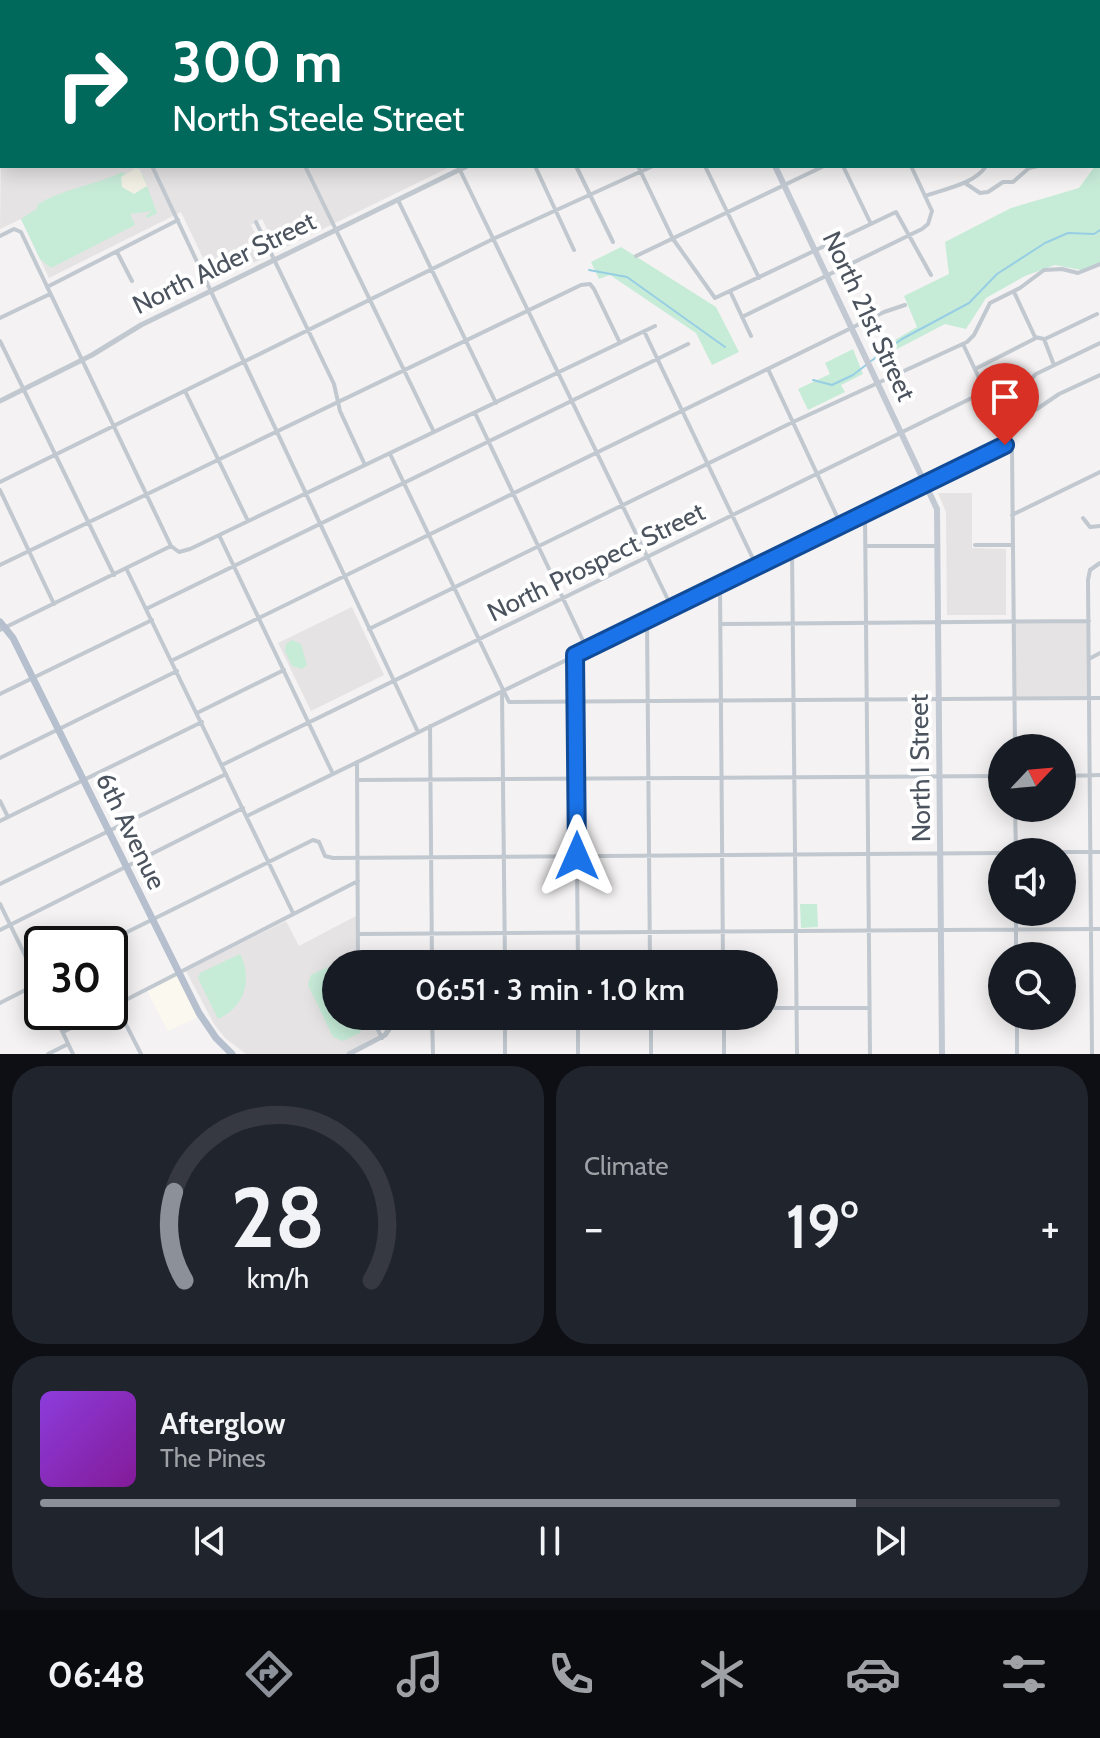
<!DOCTYPE html>
<html lang="en">
<head>
<meta charset="utf-8">
<style>
	:root { --surface:#171b24; --page:#20242c; --text:#f1f3f6; --muted:#9ea1a6; --line:#363941; --accent:#8c9099 }
	body { margin:0; font-family:Cabin,sans-serif; background:var(--page); color:var(--text); height:100vh; display:flex; flex-direction:column; font-size:30px; white-space:nowrap }
	* { box-sizing:border-box; margin:0 }
	p { font-size:26px; color:var(--muted) }
	.icon { flex:none; width:44px; height:44px; fill:none; stroke:currentColor; stroke-width:2; stroke-linecap:round; stroke-linejoin:round }
	.map { position:relative; height:1054px; overflow:hidden }
	.panel { display:flex; flex-direction:column; gap:12px; padding:12px; background:#0d0f14; flex:1 }
	.panel>* { flex:none }
	.top-card { position:absolute; left:0px; top:0px; width:1100px; height:168px; box-shadow:0 4px 20px #0003; background:#00695c; color:#fff; overflow:hidden }
	.needle { width:52px; rotate:64deg }
	.fabs { position:absolute; left:988px; top:734px; display:grid; gap:16px }
	.fabs a { display:grid; place-items:center; width:88px; height:88px; border-radius:50%; background:var(--surface); box-shadow:0 4px 20px #0003; font-size:40px }
	.speed { position:absolute; left:24px; top:926px; display:flex; gap:16px; font-size:40px; font-weight:700; text-align:center }
	.speed>* { display:grid; place-content:center; width:104px; height:104px; border-radius:50%; background:var(--surface); box-shadow:0 4px 20px #0003; line-height:1 }
	.speed .limit { border:4px solid #111; border-radius:12px; background:#fff; color:#111 }
	.pin { position:absolute; display:grid; place-items:center; width:68px; height:68px; color:#fff; margin:-82px -34px; border-radius:50% 50% 50% 0; rotate:-45deg; box-shadow:0 0 8px #0007 }
	.pin .icon { rotate:45deg }
	.me { position:absolute; width:88px; margin:-44px; rotate:0deg; stroke-linejoin:round; filter:drop-shadow(0 0 6px #0008) }
	.turn { display:flex; align-items:center; gap:28px; height:168px; padding:0 40px; font-size:36px }
	.turn .icon { width:104px; height:104px; stroke-width:2.5 }
	.turn b { display:block; font-size:56px; line-height:68px }
	.big { font-size:60px; font-weight:600; line-height:1.1 }
	.panel .tile { flex:1; display:flex; flex-direction:column; justify-content:center; gap:12px; min-width:0; padding:0 28px; border-radius:32px; background:var(--page) }
	.panel .dial { align-items:center; gap:0 }
	.dial svg { height:208px; overflow:visible; fill:none; stroke:var(--line); stroke-width:7; stroke-linecap:round; text-anchor:middle }
	.dial text { fill:var(--text); stroke:none }
	.song { display:flex; align-items:center; gap:24px }
	.cover { width:96px; height:96px; border-radius:12px; background:linear-gradient(135deg,hsl(270 70% 55%),hsl(290 70% 35%)) }
	.played { height:8px; border-radius:4px; background:linear-gradient(90deg,var(--accent) 80%,var(--line) 80%) }
	.keys { display:flex; justify-content:space-around; direction:ltr }
	.heat { display:flex; justify-content:space-between; align-items:center; font-size:44px; direction:ltr }
	.panel .tiles { flex:1; display:grid; gap:12px; grid-template-columns:1fr 1fr }
	.tile:last-child { grid-column:span 2 }
	.trip { position:absolute; left:322px; top:950px; width:456px; height:80px; border-radius:40px; background:var(--surface); box-shadow:0 4px 20px #0003; font-weight:600; line-height:80px; text-align:center }
	.menu { display:flex; height:128px; justify-content:space-around; align-items:center; background:#090b0e; color:var(--muted) }
	.menu .icon { width:56px; height:56px }
	.menu .active { color:var(--accent) }
	.menu b { font-size:36px; color:var(--text) }
	.map>svg:first-child { display:block }
	.commercial { fill:#fbf9ef }
	.education { fill:#e5e3e3 }
	.green { fill:#c6ecd8 }
	.sand { fill:#f3f0e5 }
	.lines { fill:none; stroke-linecap:round; stroke-linejoin:round }
	.stream { stroke:#98cee4; stroke-width:2 }
	.minor { stroke:#c1c8cf; stroke-width:4 }
	.tertiary { stroke:#c1c8cf; stroke-width:5 }
	.secondary { stroke:#c2c9d3; stroke-width:6 }
	.primary { stroke:#b5bfcd; stroke-width:7 }
	.route-casing { stroke:#114b97; stroke-width:20 }
	.route { stroke:#1a73e8; stroke-width:14 }
	.labels { text-anchor:middle; dominant-baseline:central; stroke-width:8; stroke-linejoin:round; paint-order:stroke }
	.street-label { font-size:26px; fill:#4b535e; stroke:#fff }
</style>
</head>
<body>
<div class="map">
<svg width="1100" height="1054" viewBox="0 0 1100 1054">
	<rect width="100%" height="100%" fill="#f4f2f2"/>
	<path class="commercial" d="M178,973L200,1016L168,1031L146,989Z"/>
	<path class="education" d="M115,0H519L520,2H111Z
		M2,65V166H452L286,247L280,233L271,237L262,219L251,225L266,257L214,281L181,212L49,278L21,219L0,229Z
		M938,493H972V548L1006,549V615H947L946,512Z
		M352,607L384,675L311,711L278,643Z
		M1089,621L1090,698L1014,699V622Z
		M356,916V964H336V1016H369L378,1035L345,1054H246L225,1038L214,1024L186,971L286,921L299,946Z"/>
	<path class="green" d="M1100,158V264L1086,271L1055,265L1025,276L986,298L966,329L945,324L876,360L873,353L917,327L904,296L949,274L945,242L1011,208L1079,188L1095,166H1098Z
		M136,168L143,175L157,213L147,218L146,216L152,211L130,214L135,225L51,268L40,259L21,219L38,208L37,205C64,188 94,186 122,172L126,175Z
		M621,247L716,307L739,352L712,365L696,333L610,275L599,279L591,262Z
		M853,349L863,374L841,385L845,392L808,410L798,389L830,374L825,363Z
		M292,640L301,644L307,665L302,669L292,666L285,651L286,644Z
		M800,904H817L818,927L801,928Z
		M240,954C253,980 245,1007 218,1019L198,978L200,973Z
		M328,967L336,969V1016H360L363,1023L360,1033L343,1041L333,1037L308,985L311,975Z"/>
	<path class="sand" d="M136,168L140,170L147,186L134,194L122,187L121,177Z"/>
	<g class="lines">
		<path class="stream" d="M589,270L627,277L725,347
			M871,361L902,339L969,303L997,274L1045,243L1068,233L1094,234L1100,230
			M813,380L832,385L853,375L866,365"/>
		<path class="minor" d="M72,0L73,2
			M526,0L527,2
			M602,0L603,2
			M832,0L833,2
			M909,0L910,2
			M984,0L985,2
			M1061,0L1062,2
			M625,2L629,0
			M997,2L1002,0
			M0,9L2,13
			M1098,36L1100,35
			M0,40L2,39
			M1098,78L1100,82
			M152,166L418,732
			M305,166L434,432
			M458,166L672,608
			M535,166L574,250
			M576,166L613,242
			M638,166L673,239L715,298L896,212L931,275
			M705,166L759,278
			M843,166L871,224
			M965,183L980,193L988,192L1003,182H1013L1029,168L1038,166
			M925,196C944,189 975,184 986,166
			M398,200L496,403
			M256,222L334,384L340,411L365,465
			M0,236L14,229L21,232L171,546L179,552L190,549L655,326
			M117,252L132,281
			M636,256L824,166
			M47,287L178,220
			M730,291L751,336
			M1014,292L1035,337L1044,339L1054,365
			M742,317L922,229L928,224L932,211L911,166
			M0,318L50,294
			M644,331L757,567
			M1045,339L1097,314
			M0,341L114,575
			M963,344L1012,448L1015,748
			M768,369L841,525
			M975,369L1036,338
			M185,391L248,521
			M994,407L1030,389L1032,378L1036,374L1100,343
			M475,413L587,649
			M1003,426L1037,409L1059,394L1100,375
			M390,454L509,702L1100,698
			M0,482L493,239L653,166
			M0,490L54,604
			M865,514L870,1054
			M1012,515L1100,472
			M1083,518L1090,527L1100,526
			M219,535L333,774
			M975,545H1012
			M866,546H938
			M792,549L797,1054
			M0,565L581,285L590,284L594,289L620,343
			M126,568L293,913
			M720,585L723,964
			M146,609L688,344
			M647,620L650,964
			M720,624L1089,621
			M369,629L793,422L967,342L974,335L990,303L1020,288L1044,270L1062,269L1078,273L1100,264
			M0,630L171,546
			M575,655L578,964
			M1089,659L1100,653
			M171,661L884,312L905,305
			M502,693L505,964
			M0,694L152,620
			M197,713L284,670
			M430,726L432,964
			M0,758L177,671
			M357,762L358,964
			M222,765L986,391
			M1062,776L1100,775
			M357,780L1002,776
			M0,801L8,817
			M1015,808L1016,852
			M247,816L1011,443
			M0,821L202,722
			M1062,852H1100
			M0,884L226,774
			M0,904L42,990
			M1016,912V956
			M0,930L243,808
			M358,934L1100,929
			M103,944L313,840L319,842L325,856L333,858L1002,853
			M0,1003L39,983
			M116,1005L141,1054
			M110,1008L358,881
			M764,1008H869
			M53,1012L73,1054
			M371,1016L382,1038
			M432,1016L433,1054
			M505,1016V1054
			M578,1016V1054
			M651,1016V1054
			M724,1016V1054
			M1017,1016V1054
			M63,1032L102,1012
			M48,1054L68,1044
			M1092,1054L1088,580L1090,570L1100,563"/>
		<path class="tertiary" d="M78,2L82,0
			M99,2L103,0
			M821,2L825,0
			M0,54L2,52
			M0,401L92,355L141,325L467,166
			M349,1054L385,1035L396,1019"/>
		<path class="secondary" d="M690,0L692,2
			M775,166L937,509L942,1054"/>
		<path class="primary" d="M0,622L13,638L199,1013L216,1038L232,1054"/>
	</g>
	<g class="lines">
		<defs>
			<path id="route" d="M577,856L575,655L1005,445"/>
		</defs>
		<use href="#route" class="route-casing"/>
		<use href="#route" class="route"/>
	</g>
	<g class="labels">
		<g class="street-label">
			<text transform="translate(224 263) rotate(-26)">North Alder Street</text>
			<text transform="translate(869 316) rotate(65)">North 21st Street</text>
			<text transform="translate(596 562) rotate(-26)">North Prospect Street</text>
			<text transform="translate(920 768) rotate(-91)">North I Street</text>
			<text transform="translate(131 831) rotate(64)">6th Avenue</text>
		</g>
	</g>
</svg>
<div class="fabs">
<a><svg class="needle" viewBox="-14 -14 28 28"><path d="M0-13l5 13h-10z" fill="#e53935"/><path d="M0 13l5-13h-10z" fill="#9ea1a6"/></svg></a>
<a><svg class="icon" aria-label="sound" viewBox="0 0 24 24"><path d="M4 9h4l5-4v14l-5-4H4zM17 9q2 3 0 6"/></svg></a>
<a><svg class="icon" aria-label="search" viewBox="0 0 24 24"><circle cx="10" cy="10" r="6"/><path d="M15 15l6 6"/></svg></a>
</div>
<div class="speed"><div class="limit">30</div></div>
<div class="pin" style="left:1005px;top:445px;background:#d93025"><svg class="icon" aria-label="arrive" viewBox="0 0 24 24"><path d="M6 21V4h12l-3 4 3 4H6"/></svg></div>
<svg class="me" style="left:577px;top:856px" viewBox="-20 -20 40 40"><path d="M0-17L14 15 0 8-14 15z" fill="#1a73e8" stroke="#fff" stroke-width="4"/></svg>
<div class="trip">06:51 · 3 min · 1.0 km</div>
<div class="top-card">
<div class="turn"><svg class="icon" aria-label="right" viewBox="0 0 24 24"><path d="M7 20v-9h11M14 6l5 5-5 5"/></svg><div><b>300 m</b>North Steele Street</div></div>
</div>
</div>
<section class="panel">
<div class="tiles">
<div class="tile dial"><svg viewBox="0 0 100 80">
<path d="M14 69A42 42 0 1 1 86 69"/>
<path d="M14 69A42 42 0 0 1 10 35" stroke="#8c9099"/>
<text x="50" y="56" font-size="32" font-weight="700">28</text>
<text x="50" y="72" font-size="11">km/h</text>
</svg></div>
<div class="tile"><p>Climate</p>
<div class="heat"><a>−</a><b class="big">19°</b><a>+</a></div>
</div>
<div class="tile">
<div class="song"><i class="cover"></i><div><b>Afterglow</b><p>The Pines</p></div></div>
<div class="played"></div>
<div class="keys"><svg class="icon" aria-label="previous" viewBox="0 0 24 24"><path d="M18 5L8 12l10 7zM5 5v14"/></svg><svg class="icon" aria-label="pause" viewBox="0 0 24 24"><path d="M8 5v14M16 5v14"/></svg><svg class="icon" aria-label="next" viewBox="0 0 24 24"><path d="M6 5l10 7-10 7zM19 5v14"/></svg></div>
</div>
</div>
</section>
<nav class="menu">
<b>06:48</b>
<svg class="icon active" aria-label="directions" viewBox="0 0 24 24"><path d="M12 3l9 9-9 9-9-9zM9 14v-3h6M13 9l2 2-2 2"/></svg>
<svg class="icon" aria-label="music" viewBox="0 0 24 24"><path d="M9 18V5l10-2v13"/><circle cx="6" cy="18" r="3"/><circle cx="16" cy="16" r="3"/></svg>
<svg class="icon" aria-label="phone" viewBox="0 0 24 24"><path d="M5 4h4l2 5-3 2q2 4 5 5l2-3 5 2v4C11 20 4 13 5 4z"/></svg>
<svg class="icon" aria-label="climate" viewBox="0 0 24 24"><path d="M12 3v18M4 7l16 10M4 17L20 7"/></svg>
<svg class="icon" aria-label="car" viewBox="0 0 24 24"><path d="M5 17H2v-5l4-1 3-4h7l3 4 3 1v5h-3M9 17h6M6 11h13"/><circle cx="7" cy="17" r="2"/><circle cx="17" cy="17" r="2"/></svg>
<svg class="icon" aria-label="filters" viewBox="0 0 24 24"><path d="M4 7h16M4 17h16"/><circle cx="9" cy="7" r="2"/><circle cx="15" cy="17" r="2"/></svg>
</nav>
</body>
</html>
